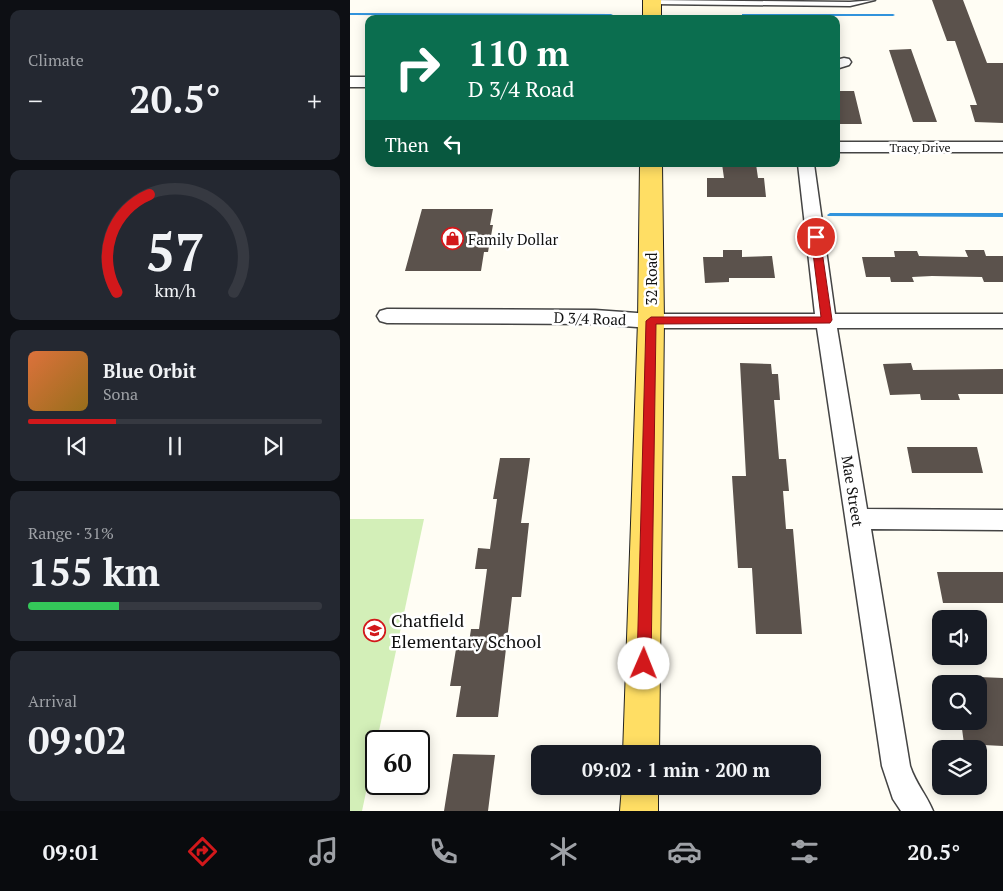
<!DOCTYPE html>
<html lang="en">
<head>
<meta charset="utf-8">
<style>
	:root { --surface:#171b24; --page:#242831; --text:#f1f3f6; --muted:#9ea1a6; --line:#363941; --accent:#d2181b }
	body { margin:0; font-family:"PT Serif",serif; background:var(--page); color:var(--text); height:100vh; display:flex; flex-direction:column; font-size:19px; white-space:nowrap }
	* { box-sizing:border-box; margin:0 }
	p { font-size:16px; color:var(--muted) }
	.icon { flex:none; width:28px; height:28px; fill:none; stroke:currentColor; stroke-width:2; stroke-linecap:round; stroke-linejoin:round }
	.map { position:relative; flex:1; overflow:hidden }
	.sheet { display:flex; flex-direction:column; gap:10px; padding:10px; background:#0d0f14; width:350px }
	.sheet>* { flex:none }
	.hud { position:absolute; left:15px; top:15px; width:475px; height:152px; border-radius:10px; box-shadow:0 2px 12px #0003; background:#0b6e4f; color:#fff; overflow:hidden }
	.fabs { position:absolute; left:582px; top:610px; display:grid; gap:10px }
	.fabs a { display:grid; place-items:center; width:55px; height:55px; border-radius:10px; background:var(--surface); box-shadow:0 2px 12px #0003; font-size:25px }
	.speed { position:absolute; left:15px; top:730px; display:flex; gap:10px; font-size:25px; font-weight:700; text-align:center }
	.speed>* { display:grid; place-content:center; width:65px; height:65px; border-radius:50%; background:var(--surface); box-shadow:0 2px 12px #0003; line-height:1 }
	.speed .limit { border:2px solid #111; border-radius:8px; background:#fff; color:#111 }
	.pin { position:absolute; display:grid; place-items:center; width:42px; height:42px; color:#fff; margin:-21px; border:2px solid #fff; border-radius:50%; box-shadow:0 1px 5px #0007 }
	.me { position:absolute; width:55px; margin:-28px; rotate:1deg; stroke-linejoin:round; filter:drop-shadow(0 0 4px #0008) }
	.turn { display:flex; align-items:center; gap:18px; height:105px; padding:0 20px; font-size:22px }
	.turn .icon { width:65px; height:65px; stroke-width:2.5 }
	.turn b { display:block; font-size:35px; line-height:42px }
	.then { display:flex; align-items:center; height:48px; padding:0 20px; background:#0003; gap:10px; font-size:19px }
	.big { font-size:38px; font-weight:700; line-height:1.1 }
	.sheet .tile { flex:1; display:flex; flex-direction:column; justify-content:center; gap:8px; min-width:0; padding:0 18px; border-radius:10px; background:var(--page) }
	.sheet .dial { align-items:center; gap:0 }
	.dial svg { height:130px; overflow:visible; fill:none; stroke:var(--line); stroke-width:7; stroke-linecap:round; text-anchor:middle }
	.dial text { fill:var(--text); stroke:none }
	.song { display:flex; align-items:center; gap:15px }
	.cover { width:60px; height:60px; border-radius:8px; background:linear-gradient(135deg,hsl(20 70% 55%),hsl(40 70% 35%)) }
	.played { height:5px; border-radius:2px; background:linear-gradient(90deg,var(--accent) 30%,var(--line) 30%) }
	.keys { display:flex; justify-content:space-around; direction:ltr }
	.heat { display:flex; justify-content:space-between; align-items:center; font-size:28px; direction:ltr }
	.charge { height:8px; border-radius:4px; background:linear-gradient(90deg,#34c759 31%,var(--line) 0) }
	.trip { position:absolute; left:181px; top:745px; width:290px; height:50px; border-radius:10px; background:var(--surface); box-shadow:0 2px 12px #0003; font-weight:700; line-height:50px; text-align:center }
	.tabs { display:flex; height:80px; justify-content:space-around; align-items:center; background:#090b0e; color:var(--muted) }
	.tabs .icon { width:35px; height:35px }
	.tabs .on { color:var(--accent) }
	.tabs b { font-size:22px; color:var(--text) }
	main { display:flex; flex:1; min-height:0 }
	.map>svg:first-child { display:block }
	.green { fill:#d3efb8 }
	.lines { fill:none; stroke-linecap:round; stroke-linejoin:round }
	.stream { fill:#3193dc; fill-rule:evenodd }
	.building { fill:#5b524c }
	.lane-casing { stroke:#444; stroke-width:3 }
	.street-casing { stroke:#444; stroke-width:3 }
	.primary-casing { stroke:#222; stroke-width:2 }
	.lane { fill:#fff; fill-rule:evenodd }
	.street { fill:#fff; fill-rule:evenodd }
	.primary { fill:#ffde64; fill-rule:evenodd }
	.route { fill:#d2181b; stroke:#881012 }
	.labels { text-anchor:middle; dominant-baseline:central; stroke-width:5; stroke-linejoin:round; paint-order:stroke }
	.far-street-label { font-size:12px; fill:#111; stroke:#fff }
	.poi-label { font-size:15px; fill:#111; stroke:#fff; text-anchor:start }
	.street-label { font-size:15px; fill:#111; stroke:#fff }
	.near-poi-label { font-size:18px; fill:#111; stroke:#fff; text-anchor:start }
</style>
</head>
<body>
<main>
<section class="sheet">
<div class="tile"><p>Climate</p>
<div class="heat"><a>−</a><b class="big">20.5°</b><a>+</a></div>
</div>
<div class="tile dial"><svg viewBox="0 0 100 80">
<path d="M14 69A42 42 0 1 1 86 69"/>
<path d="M14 69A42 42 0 0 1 34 9" stroke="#d2181b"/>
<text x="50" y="56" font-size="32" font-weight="700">57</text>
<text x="50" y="72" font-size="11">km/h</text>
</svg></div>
<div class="tile">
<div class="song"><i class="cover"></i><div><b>Blue Orbit</b><p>Sona</p></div></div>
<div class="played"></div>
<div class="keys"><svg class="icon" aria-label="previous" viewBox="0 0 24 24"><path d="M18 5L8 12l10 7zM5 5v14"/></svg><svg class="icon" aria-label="pause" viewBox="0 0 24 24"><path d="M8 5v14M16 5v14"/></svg><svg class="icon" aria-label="next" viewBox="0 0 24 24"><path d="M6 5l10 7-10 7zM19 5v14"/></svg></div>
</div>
<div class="tile"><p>Range · 31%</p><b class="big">155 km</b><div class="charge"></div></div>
<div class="tile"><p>Arrival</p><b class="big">09:02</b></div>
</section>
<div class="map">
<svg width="653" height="811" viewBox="0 0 653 811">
	<rect width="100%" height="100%" fill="#fffdf4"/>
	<path class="green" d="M0,519H74L12,811H0Z"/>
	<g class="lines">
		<path class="stream" d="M0,13L261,14L263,15L261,16L0,15Z
			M392,14H543L545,15L543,16H392Z
			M480,213H653V217L478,216L477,215Z"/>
	</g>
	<path class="building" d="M582,0H613L637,63H653V123L625,122L620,105H627L605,41H597Z
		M561,49L587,122H563L539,50Z
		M486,91H504L512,124H489L486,111Z
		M372,164H406L408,178H414L416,197H357V178H374Z
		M72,209H143L140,225H143L138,252H134L131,271H55Z
		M373,250H392V257L422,256L425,278H379V282L355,283L353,257H373Z
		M615,250H634L636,256H653V282H634L632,277L582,276L562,277L564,282H541L540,277H516L512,257H545L544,251H567L569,256L618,257Z
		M390,363L421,364L422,374H428L430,400H424L429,459H436L439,491H433L436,529H443L452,634H406L402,568H388L382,476H396Z
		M561,363L563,370L653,369V394H608L610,400H571L570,394L540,395L533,364Z
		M557,447H627L633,473H562Z
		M150,458H180L171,523H179L171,597H162L148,717H106L111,686H100L106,649H118L121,629H129L137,569H125L128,548L140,549L147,499H143Z
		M587,572H653V603H593Z
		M629,677L653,678V746L614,744L611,721H629Z
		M103,754L145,755L138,811H94Z"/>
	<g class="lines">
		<defs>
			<path id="lane" d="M301,0L500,2L525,0L500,6L302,4L298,2Z"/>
			<path id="street" d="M494,58L499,59L501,62L499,65L486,69V60Z
				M0,77H19V87H0Z
				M486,142H653V152H486Z
				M448,164H464L485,314H653V328H487L517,509L653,510V530L521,529L560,766C566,784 576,794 583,811H551L543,799L532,766L467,328H301L245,324L37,323L30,321L27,316L30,311L37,309L245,310L301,314H465Z"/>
			<path id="primary" d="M293,0H311V19H293Z
				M290,164H312L314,321L309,754H273L288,321Z
				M272,786H308V811H270Z"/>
		</defs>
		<use href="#lane" class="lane-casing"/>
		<use href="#street" class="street-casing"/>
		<use href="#primary" class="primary-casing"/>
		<use href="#lane" class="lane"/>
		<use href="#street" class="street"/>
		<use href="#primary" class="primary"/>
	</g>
	<path class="route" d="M466,234L470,237L482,320L480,323L306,324L301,664L299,668L294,670L289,668L287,664L296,321L301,317H471L461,237Z"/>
	<defs>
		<symbol id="shop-ring" viewBox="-11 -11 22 22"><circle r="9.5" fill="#fff" stroke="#d2181b" stroke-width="1.5"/><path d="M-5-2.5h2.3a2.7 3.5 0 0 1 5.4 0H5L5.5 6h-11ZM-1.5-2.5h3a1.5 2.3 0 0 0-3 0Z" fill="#d2181b"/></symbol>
		<symbol id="school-ring" viewBox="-11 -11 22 22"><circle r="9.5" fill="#fff" stroke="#d2181b" stroke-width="1.5"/><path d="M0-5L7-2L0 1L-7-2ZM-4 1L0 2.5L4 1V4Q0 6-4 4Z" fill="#d2181b"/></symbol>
	</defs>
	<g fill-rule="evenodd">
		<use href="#shop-ring" x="90" y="226" width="25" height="25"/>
		<use href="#school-ring" x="12" y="618" width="25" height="25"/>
	</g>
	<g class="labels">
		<g class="far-street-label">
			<text x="570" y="147">Tracy Drive</text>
		</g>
		<g class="poi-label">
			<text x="118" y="239">Family Dollar</text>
		</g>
		<g class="street-label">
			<text transform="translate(301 279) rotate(-90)">32 Road</text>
			<text transform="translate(240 318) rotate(2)">D 3/4 Road</text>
			<text transform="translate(503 491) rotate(81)">Mae Street</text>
		</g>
		<g class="near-poi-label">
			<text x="41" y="620">Chatfield<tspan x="41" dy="21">Elementary School</tspan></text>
		</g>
	</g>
</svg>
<div class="fabs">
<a><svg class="icon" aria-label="sound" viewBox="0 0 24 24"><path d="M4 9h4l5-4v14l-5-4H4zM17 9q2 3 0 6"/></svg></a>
<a><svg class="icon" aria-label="search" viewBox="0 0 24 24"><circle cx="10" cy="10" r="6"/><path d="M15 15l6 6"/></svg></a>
<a><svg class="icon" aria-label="layers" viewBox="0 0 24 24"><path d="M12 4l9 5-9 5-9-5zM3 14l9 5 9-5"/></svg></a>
</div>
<div class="speed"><div class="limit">60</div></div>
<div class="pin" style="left:466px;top:237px;background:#d93025"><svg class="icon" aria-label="arrive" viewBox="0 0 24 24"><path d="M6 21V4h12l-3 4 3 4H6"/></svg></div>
<svg class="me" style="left:294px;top:664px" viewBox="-20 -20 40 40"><circle r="19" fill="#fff"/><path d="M0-13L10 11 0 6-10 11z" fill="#d2181b"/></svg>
<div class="trip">09:02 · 1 min · 200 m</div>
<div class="hud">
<div class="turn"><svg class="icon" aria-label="right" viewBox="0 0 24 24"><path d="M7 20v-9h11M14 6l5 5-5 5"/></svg><div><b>110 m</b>D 3/4 Road</div></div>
<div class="then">Then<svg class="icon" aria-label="left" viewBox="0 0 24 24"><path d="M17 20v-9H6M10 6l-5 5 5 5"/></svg></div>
</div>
</div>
</main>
<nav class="tabs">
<b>09:01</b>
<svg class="icon on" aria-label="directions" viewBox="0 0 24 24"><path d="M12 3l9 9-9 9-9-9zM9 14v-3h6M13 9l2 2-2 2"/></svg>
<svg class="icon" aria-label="music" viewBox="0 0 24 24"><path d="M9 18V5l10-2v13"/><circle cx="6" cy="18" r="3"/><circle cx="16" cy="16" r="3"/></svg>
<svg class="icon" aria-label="phone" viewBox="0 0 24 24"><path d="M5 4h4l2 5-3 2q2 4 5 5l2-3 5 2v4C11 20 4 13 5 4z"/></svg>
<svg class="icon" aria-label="climate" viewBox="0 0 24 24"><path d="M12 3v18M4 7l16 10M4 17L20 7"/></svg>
<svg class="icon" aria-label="car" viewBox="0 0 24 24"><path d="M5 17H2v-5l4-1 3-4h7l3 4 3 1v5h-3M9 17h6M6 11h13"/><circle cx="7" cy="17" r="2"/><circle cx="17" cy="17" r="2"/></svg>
<svg class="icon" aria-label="filters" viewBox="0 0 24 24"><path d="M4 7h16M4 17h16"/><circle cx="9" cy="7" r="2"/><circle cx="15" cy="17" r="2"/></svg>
<b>20.5°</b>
</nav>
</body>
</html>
